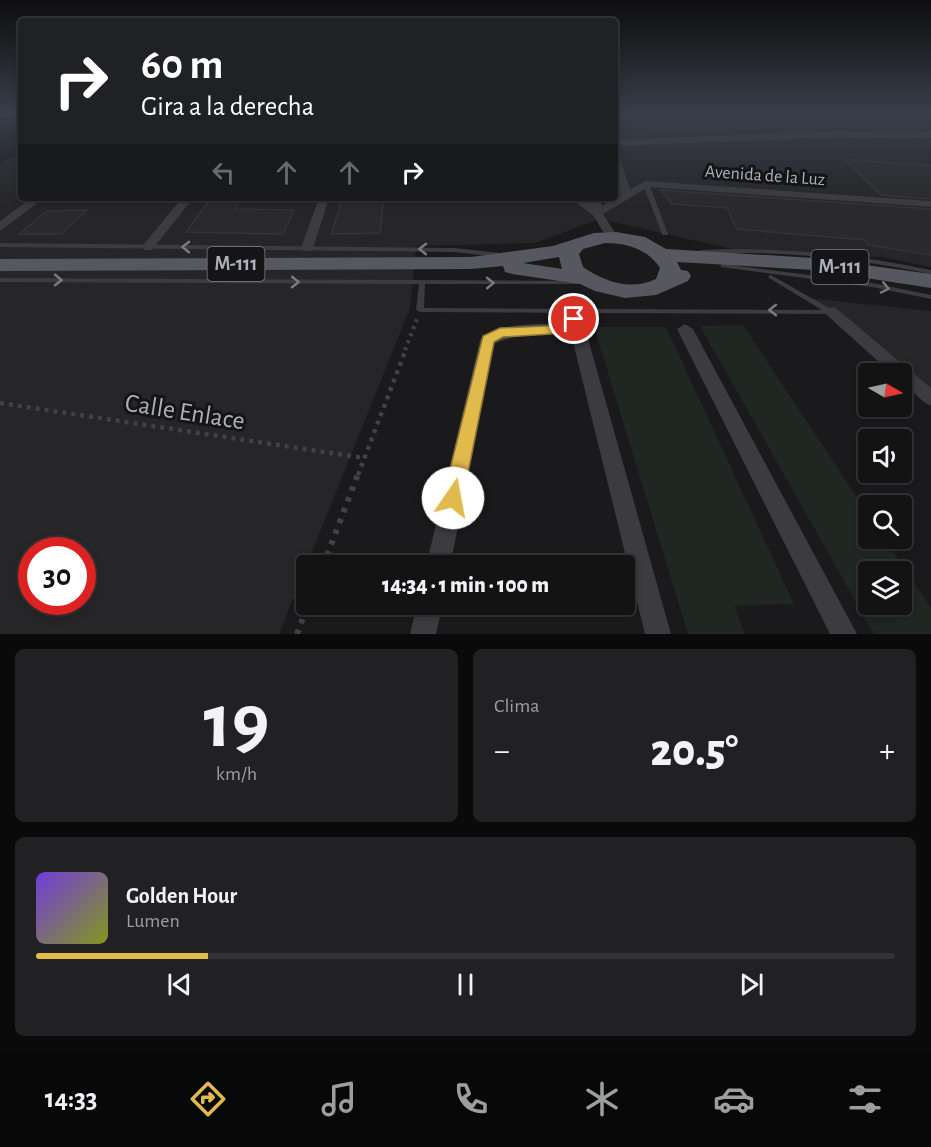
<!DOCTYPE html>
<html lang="es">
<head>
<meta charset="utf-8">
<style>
	:root { --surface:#141314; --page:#212022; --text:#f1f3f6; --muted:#9d9ea0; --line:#333234; --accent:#e1ba4c }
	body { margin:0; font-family:"Alegreya Sans",sans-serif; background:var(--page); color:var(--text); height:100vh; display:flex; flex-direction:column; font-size:22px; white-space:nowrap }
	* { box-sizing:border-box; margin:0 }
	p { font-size:20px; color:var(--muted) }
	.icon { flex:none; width:33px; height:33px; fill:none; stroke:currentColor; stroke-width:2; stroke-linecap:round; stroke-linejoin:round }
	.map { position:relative; height:634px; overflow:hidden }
	.side { display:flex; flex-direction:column; gap:15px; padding:15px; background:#0b0a0b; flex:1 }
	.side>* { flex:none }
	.guide { position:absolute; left:18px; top:18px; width:600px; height:183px; border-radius:6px; box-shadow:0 3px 9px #0003,0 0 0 2px var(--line); background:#202124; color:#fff; overflow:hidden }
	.needle { width:39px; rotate:99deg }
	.tools { position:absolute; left:858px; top:363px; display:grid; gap:12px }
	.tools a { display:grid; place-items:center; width:54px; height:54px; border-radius:6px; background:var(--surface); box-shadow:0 3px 9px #0003,0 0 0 2px var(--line); font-size:30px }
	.speed { position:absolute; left:18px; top:537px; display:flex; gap:12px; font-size:30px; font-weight:700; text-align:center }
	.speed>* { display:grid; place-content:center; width:78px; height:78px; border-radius:50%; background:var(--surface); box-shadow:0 3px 9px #0003,0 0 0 2px var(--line); line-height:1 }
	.speed .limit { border:9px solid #d22; background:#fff; color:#111 }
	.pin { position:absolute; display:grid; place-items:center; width:51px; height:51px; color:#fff; margin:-26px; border:3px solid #fff; border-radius:50%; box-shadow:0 2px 6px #0007 }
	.me { position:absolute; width:66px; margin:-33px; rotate:12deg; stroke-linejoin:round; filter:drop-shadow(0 0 4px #0008) }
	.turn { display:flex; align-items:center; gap:21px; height:126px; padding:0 24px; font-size:27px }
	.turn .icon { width:78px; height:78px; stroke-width:2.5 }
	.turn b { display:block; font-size:42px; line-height:51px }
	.lanes { display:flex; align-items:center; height:57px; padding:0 24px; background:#0003; justify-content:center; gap:30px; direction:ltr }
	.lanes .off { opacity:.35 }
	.big { font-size:45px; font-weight:800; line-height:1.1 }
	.side .widget { flex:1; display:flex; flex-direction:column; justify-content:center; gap:9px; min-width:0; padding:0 21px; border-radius:9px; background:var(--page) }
	.side .dial { align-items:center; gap:0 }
	.dial b { font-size:78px; line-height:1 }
	.song { display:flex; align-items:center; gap:18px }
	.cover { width:72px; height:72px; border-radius:9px; background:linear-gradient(135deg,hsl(260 70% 55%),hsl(70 70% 35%)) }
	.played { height:6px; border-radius:3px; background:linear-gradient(90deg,var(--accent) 20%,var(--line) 20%) }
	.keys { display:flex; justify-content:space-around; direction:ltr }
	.heat { display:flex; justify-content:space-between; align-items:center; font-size:33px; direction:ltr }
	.side .tiles { flex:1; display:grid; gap:15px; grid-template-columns:1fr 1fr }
	.widget:last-child { grid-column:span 2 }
	.trip { position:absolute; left:296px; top:555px; width:339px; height:60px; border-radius:6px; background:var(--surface); box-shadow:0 3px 9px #0003,0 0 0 2px var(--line); font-weight:800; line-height:60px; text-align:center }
	.menu { display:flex; height:96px; justify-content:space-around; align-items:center; background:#080808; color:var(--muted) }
	.menu .icon { width:42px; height:42px }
	.menu .selected { color:var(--accent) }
	.menu b { font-size:27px; color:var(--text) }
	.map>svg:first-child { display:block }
	.built { fill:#262628; fill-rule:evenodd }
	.green { fill:#202621; fill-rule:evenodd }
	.building { fill:#2a2a2c; stroke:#343437; stroke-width:1.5 }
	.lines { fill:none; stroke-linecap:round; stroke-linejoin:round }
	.path-far2 { stroke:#414247; stroke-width:4; stroke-dasharray:3 4.5; stroke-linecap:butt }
	.path-far1 { stroke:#414247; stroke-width:4.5; stroke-dasharray:4 5; stroke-linecap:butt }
	.path { stroke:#414247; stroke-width:6; stroke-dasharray:4.5 7; stroke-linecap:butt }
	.lane { fill:#3b3b40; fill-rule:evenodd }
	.street { fill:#3b3b40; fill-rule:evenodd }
	.primary { fill:#57585f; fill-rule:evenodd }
	.oneway { stroke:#7a7b83 }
	.route { fill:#e1ba4c; stroke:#927931; stroke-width:1.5 }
	.labels { text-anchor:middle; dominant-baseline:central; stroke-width:6; stroke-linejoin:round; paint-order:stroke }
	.far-street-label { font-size:18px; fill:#adb0ba; stroke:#151416 }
	.shield { fill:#151416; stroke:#7f8189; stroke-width:1.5 }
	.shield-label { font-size:20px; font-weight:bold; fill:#adb0ba }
	.near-street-label { font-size:26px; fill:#adb0ba; stroke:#151416 }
</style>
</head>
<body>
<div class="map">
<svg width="931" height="634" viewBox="0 0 931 634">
	<rect width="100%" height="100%" fill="#1a191b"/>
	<path class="built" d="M615,115H931V267L882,257L741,251L600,219L535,243L416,246L410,308L279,634H0V163L21,153V198H615ZM32,550H82V602H32Z
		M807,298L931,311V407L902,382V374L892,373Z"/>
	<path class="green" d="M743,325L868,514V538L885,539L931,608V634H874L700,326ZM868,572H902V604H868Z
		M594,327H666L794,604L734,606L745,634H688Z"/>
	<path class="building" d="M640,115H748V128L658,131Z
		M846,160L931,165V199L881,195Z
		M661,190L931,209V255L868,245L865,240L737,229L727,208L672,204Z
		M211,198H242L235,209L294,210L283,234L186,232Z
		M343,198H384L380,233L331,234Z
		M87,210L61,234H19L47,211Z"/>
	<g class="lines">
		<path class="path-far2" d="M405,350L417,319"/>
		<path class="path-far1" d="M0,403L364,458
			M358,475L406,349"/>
		<path class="path" d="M323,566L358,474
			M297,634L308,604"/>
		<path class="lane" d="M644,183L649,184L668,234L667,235H663L662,234L643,184Z
			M0,243L454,248L500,253L503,255L500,257L454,252L0,247Z
			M730,249C798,249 864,256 931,270V274C853,258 781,250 701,254L698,252L701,250Z
			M723,264L872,283L931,295V299L872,287L721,267L720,266Z
			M771,275L836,312L832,314L420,312L416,310L419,284L0,282V278L583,281L586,283L585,284H425L424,308L822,310L769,278L768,277L769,276Z"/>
		<path class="street" d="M839,131L904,133L931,131V137L904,139L839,137L615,146V140Z
			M615,156L620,159L630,189L646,181L931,201V207L648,187L603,214L618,237L612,241L608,240L593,215L570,198H582L590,203V198H600L602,206L621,194L615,174Z
			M32,198H44L0,231V221Z
			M182,198H193L152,250H144V244Z
			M319,198H329L313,248L311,251H303L301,248Z
			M573,305L580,310L671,634H645L571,334L520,335L495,343L450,566H426L480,340C494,321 547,324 569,324L566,310Z
			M832,307L837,309L931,388V405L925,403L902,382V374H892L827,315L825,312Z
			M685,324L693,329L857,634H830L677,329Z
			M417,604H443L436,634H410Z"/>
		<path class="primary" d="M616,232L645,237L666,249L814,258L931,274V288L814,270L677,262L681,270L688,271L691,276L688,281L656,295L625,298L595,291L580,284L512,274L505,272L503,266L471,269L0,271V259L471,257L553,246L594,233ZM605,243C627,243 648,249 660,268L656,279C631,291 605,282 583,267L579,254L583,249ZM559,257L562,269L523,263Z"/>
	</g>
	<defs><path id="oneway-chevron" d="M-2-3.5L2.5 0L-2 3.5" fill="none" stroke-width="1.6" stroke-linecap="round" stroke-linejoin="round" transform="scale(1.5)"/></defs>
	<g class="oneway">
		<use href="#oneway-chevron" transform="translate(186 247) rotate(-179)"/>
		<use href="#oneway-chevron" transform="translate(423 249) rotate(-179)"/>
		<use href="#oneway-chevron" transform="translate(58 280) rotate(1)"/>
		<use href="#oneway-chevron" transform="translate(295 282) rotate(1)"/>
		<use href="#oneway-chevron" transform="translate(490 283) rotate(-1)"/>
		<use href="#oneway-chevron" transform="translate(885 288) rotate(12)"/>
		<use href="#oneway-chevron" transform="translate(773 310) rotate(180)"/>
	</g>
	<linearGradient id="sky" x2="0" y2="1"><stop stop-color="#0e0e0f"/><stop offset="0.56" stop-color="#383e4a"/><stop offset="1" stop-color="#383e4a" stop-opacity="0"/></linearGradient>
	<rect width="931" height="204" fill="url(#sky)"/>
	<path class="route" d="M574,314L581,319L584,329L582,332L503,337L494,342L463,498L460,504L453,506L446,504L443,498L483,336L500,328L569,325L567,319Z"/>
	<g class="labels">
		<g class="far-street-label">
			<text transform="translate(765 176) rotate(4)">Avenida de la Luz</text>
		</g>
		<g class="shield">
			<rect x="207.5" y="247" width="57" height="34" rx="4.5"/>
			<rect x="811.5" y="250" width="57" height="34" rx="4.5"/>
		</g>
		<g class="shield-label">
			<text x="236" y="264">M-111</text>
			<text x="840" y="267">M-111</text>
		</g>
		<g class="near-street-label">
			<text transform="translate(185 412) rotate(9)">Calle Enlace</text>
		</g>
	</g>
</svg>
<div class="tools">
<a><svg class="needle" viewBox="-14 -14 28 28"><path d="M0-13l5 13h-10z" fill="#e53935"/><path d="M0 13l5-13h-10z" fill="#9d9ea0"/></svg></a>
<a><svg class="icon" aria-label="sound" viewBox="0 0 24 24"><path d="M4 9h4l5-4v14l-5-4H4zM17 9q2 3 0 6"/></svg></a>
<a><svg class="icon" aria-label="search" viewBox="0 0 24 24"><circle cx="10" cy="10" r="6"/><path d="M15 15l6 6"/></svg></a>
<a><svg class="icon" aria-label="layers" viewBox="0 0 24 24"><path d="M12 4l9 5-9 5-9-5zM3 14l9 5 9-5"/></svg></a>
</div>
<div class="speed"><div class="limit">30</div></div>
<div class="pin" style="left:574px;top:319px;background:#d93025"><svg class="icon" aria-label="arrive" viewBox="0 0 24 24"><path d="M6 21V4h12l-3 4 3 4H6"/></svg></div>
<svg class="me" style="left:453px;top:498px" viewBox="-20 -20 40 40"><circle r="19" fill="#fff"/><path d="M0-13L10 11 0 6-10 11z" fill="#e1ba4c"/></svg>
<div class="trip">14:34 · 1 min · 100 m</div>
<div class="guide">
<div class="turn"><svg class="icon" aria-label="right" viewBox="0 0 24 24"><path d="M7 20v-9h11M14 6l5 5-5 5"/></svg><div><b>60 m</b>Gira a la derecha</div></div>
<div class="lanes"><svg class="icon off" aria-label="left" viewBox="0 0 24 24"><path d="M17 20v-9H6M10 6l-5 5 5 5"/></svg><svg class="icon off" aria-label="ahead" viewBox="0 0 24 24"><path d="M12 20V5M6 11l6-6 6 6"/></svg><svg class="icon off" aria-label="ahead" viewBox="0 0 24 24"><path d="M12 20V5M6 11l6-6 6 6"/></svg><svg class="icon" aria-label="right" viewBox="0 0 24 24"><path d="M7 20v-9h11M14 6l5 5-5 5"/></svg></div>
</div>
</div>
<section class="side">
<div class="tiles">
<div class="widget dial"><b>19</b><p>km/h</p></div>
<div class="widget"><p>Clima</p>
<div class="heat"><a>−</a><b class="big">20.5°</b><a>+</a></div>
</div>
<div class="widget">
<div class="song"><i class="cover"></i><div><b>Golden Hour</b><p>Lumen</p></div></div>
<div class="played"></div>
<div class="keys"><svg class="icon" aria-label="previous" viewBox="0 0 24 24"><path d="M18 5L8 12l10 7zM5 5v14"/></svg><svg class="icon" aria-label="pause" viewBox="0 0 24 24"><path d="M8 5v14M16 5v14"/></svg><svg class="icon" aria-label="next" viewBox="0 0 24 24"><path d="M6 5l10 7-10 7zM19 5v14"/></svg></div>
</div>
</div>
</section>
<nav class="menu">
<b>14:33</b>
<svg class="icon selected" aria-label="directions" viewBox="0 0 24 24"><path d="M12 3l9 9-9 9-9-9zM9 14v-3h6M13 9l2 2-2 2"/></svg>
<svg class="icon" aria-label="music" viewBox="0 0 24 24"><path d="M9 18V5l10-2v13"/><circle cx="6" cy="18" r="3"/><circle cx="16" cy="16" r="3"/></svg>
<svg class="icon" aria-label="phone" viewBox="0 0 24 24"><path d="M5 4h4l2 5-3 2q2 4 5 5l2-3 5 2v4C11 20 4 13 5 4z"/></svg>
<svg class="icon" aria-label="climate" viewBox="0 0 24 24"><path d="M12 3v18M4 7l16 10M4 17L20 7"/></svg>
<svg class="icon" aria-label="car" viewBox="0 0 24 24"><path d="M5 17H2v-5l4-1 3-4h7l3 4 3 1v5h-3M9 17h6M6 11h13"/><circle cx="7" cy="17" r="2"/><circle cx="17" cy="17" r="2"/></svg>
<svg class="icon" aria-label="filters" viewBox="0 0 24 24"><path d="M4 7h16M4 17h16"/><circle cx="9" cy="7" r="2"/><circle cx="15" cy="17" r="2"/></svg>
</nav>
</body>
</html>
